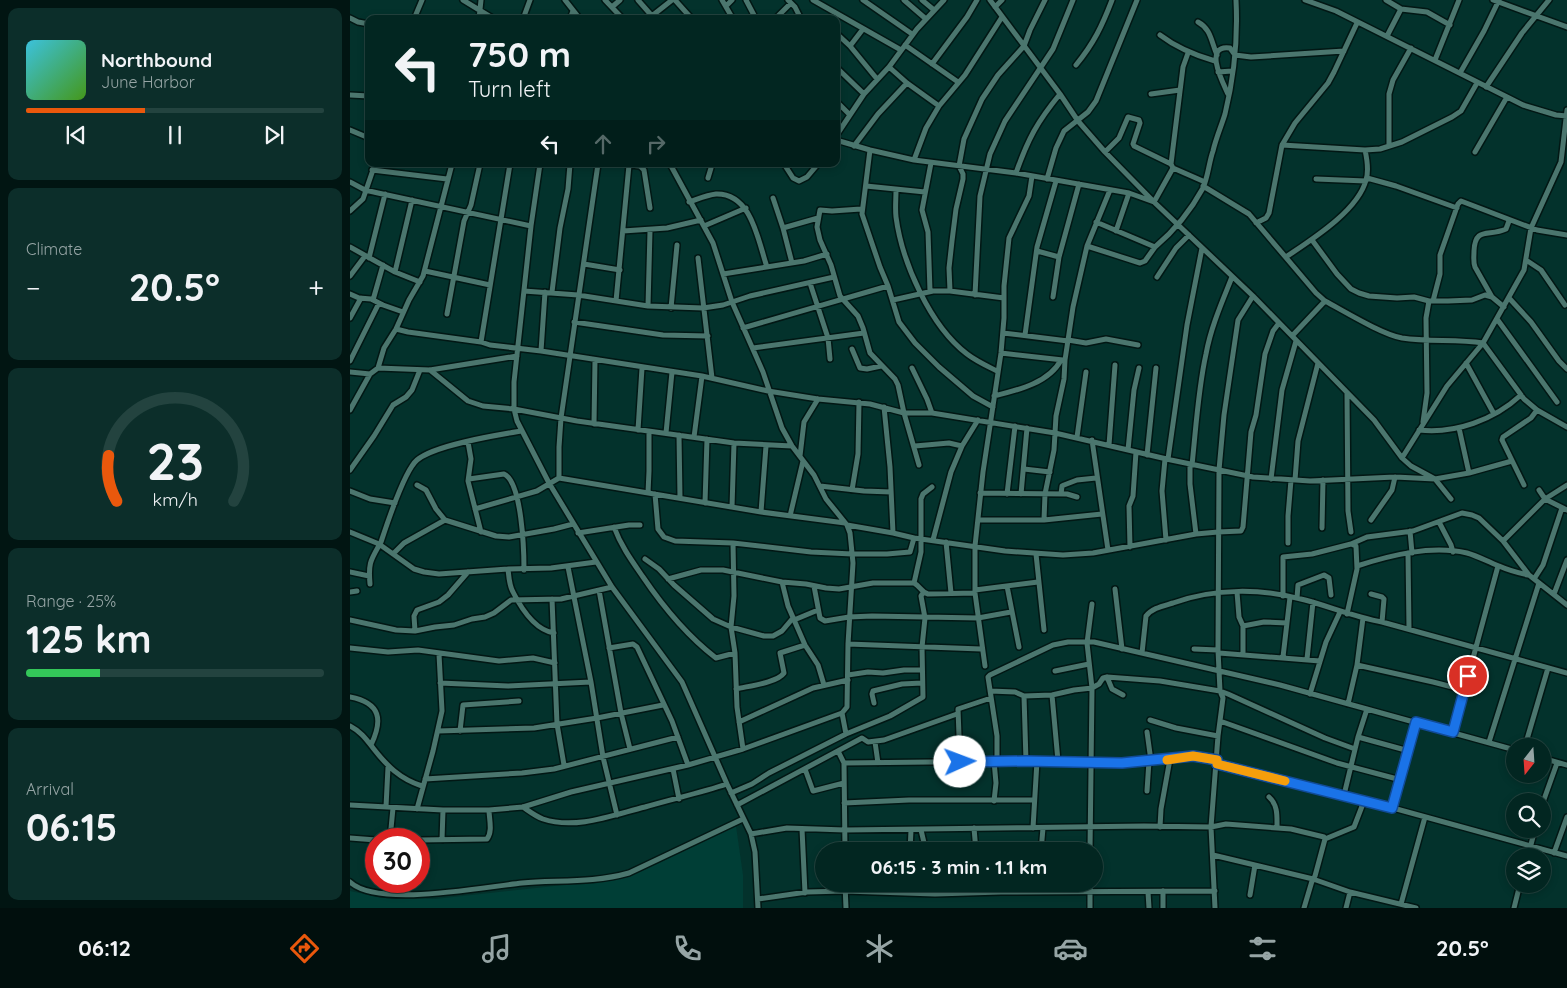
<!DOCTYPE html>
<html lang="en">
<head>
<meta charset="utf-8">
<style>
	:root { --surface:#022621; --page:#0c2e2a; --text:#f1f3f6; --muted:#96a5a5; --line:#23433f; --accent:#ea580c }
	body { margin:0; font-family:Quicksand,sans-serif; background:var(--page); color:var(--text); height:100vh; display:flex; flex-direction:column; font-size:19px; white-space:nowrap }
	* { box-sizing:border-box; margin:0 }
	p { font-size:16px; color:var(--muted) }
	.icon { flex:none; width:28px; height:28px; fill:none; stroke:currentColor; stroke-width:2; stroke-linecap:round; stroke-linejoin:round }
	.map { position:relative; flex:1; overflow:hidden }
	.panel { display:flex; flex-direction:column; gap:8px; padding:8px; background:#011512; width:350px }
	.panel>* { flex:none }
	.banner { position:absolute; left:15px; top:15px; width:475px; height:152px; border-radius:10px; box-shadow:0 2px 8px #0003,0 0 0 1px var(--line); background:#022621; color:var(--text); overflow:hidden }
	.needle { width:32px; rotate:197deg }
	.buttons { position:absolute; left:1156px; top:738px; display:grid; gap:10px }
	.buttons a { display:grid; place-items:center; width:45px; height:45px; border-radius:50%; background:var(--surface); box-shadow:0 2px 8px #0003,0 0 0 1px var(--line); font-size:25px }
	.speed { position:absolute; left:15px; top:828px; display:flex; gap:10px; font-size:25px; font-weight:700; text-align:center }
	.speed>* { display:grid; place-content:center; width:65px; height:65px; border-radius:50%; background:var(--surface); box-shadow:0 2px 8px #0003,0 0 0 1px var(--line); line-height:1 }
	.speed .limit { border:8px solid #d22; background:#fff; color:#111 }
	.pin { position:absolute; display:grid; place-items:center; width:42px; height:42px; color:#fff; margin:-21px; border:2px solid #fff; border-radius:50%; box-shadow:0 1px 5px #0007 }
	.me { position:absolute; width:55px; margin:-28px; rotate:88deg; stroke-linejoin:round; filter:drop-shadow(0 0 4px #0008) }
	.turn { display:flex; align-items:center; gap:18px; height:105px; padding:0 20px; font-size:22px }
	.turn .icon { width:65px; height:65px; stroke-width:2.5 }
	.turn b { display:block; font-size:35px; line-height:42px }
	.lanes { display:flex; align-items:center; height:48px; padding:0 20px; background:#0003; justify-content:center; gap:25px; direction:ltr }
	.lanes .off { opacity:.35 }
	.big { font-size:38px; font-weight:800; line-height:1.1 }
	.panel .card { flex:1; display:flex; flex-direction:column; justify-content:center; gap:8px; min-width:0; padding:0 18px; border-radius:10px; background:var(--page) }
	.panel .dial { align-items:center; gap:0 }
	.dial svg { height:130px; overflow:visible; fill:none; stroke:var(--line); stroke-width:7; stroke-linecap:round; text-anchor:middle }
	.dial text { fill:var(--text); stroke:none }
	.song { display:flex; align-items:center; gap:15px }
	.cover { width:60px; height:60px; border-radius:8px; background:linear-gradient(135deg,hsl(190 70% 55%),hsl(100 70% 35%)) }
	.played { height:5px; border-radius:2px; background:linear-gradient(90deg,var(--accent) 40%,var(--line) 40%) }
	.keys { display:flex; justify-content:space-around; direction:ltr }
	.heat { display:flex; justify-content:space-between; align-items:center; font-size:28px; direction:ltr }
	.charge { height:8px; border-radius:4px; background:linear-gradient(90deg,#34c759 25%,var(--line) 0) }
	.trip { position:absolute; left:465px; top:842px; width:288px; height:50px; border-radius:25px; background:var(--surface); box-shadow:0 2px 8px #0003,0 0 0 1px var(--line); font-weight:800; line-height:50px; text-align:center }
	.tabs { display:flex; height:80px; justify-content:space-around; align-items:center; background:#010f0d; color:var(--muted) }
	.tabs .icon { width:35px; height:35px }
	.tabs .on { color:var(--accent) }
	.tabs b { font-size:22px; color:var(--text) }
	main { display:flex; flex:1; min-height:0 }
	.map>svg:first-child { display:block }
	.built { fill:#003e36 }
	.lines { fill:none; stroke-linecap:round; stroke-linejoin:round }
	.minor-casing { stroke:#021714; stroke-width:8 }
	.minor { stroke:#4b766e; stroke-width:5 }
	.route-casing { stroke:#114b97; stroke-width:12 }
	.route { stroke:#1a73e8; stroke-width:9 }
	.slow { stroke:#f59e0b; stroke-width:9 }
</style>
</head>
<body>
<main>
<section class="panel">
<div class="card">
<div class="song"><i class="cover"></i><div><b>Northbound</b><p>June Harbor</p></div></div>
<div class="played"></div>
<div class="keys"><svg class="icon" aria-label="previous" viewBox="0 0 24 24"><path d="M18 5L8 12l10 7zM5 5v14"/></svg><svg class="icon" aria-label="pause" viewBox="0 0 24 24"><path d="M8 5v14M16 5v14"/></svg><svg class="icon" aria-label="next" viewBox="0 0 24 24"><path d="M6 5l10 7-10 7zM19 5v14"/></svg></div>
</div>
<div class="card"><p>Climate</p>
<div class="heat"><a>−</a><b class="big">20.5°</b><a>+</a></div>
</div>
<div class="card dial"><svg viewBox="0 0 100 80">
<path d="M14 69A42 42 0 1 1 86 69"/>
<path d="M14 69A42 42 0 0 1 9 41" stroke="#ea580c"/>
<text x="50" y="56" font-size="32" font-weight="700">23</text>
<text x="50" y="72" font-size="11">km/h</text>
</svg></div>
<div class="card"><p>Range · 25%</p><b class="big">125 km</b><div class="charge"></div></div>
<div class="card"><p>Arrival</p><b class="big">06:15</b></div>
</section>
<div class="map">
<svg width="1217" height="908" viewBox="0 0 1217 908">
	<rect width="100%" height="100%" fill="#03322c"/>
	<path class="built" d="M386,826L393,875V908H0V891L32,898L85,899L269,879L294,870Z"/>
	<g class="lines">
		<defs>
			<path id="minor" d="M113,0L144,19
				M215,0L230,19
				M255,0L273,19
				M288,0L302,16
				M325,0L342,19
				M372,0L383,19
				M396,0L406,19
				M438,0L445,7L451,19
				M463,0L551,50
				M513,0L562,34
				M554,0L576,19
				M572,0L584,10
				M640,0L710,94L728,121L755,152L804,202L903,296L1024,420L1052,458L1061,466L1085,479L1101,499
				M955,0L986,11L1173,105L1206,115L1217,116
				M1036,0L1051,9L1077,12L1100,25
				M1143,0L1217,27
				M376,6L382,0
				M262,7L270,0
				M645,7L652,0
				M427,17L441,3
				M0,18L8,22L19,24
				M64,19L72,0
				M129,19L131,0
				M173,19L180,0
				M220,19L223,11
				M298,19L322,0
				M848,22C861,29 861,41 867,55
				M486,33L500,46L527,79
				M810,35C827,48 844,55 865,61
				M1037,36L1051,9
				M555,45L608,82
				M500,46L513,29
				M1085,60L1109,0
				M582,64L617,17L627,0
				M726,65C744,43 752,26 762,0
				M486,67L514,94
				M539,67L557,83L589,106
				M868,72L882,71
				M1110,73L1134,31L1149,0
				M1136,87L1172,33L1199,0
				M801,94L830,90
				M878,94C874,85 852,44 880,48L885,55L901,57L994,51
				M0,95L19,96
				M486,101L500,115
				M0,130L19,138
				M486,136L514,94L539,67L567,29L594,0
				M486,140L520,150L564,160L666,173L779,193L804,202L823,168L821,164L833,67L838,53
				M932,145L1015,150L1030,149L1052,142L1102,117L1111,111L1127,83
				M504,146L528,114L557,83
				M1039,146V94L1043,80L1061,48
				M520,150L512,214L530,267L538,286L549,322L565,343L589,367L623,396L643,407
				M755,152L769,138L778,117L789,120L790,123L783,144L784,146L821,164
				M1125,152L1157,97
				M564,160L576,128L589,106L615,75L652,17
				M190,164L181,226L164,382V409L167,421L199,483L262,587L332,682L377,784L401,834L405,852L408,908
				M434,164L443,178L449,181L457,177L468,164
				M279,165L290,166L294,170L300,208
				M823,168L855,182
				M22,170L97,179
				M666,173C678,139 687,122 710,94
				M358,178L361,168L360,164
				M1017,178L1046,186L1107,208
				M697,179L706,148L714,131L738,112L746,101L787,0
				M966,179L1016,181
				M0,182L15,190L28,193L181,226
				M516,186L575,192
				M853,186L899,214L966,293L975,301C994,311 1031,334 1052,338C1079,342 1106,339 1133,343L1174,399L1187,410L1217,427
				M546,190C546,199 545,208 546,217C552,262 580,326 617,354C626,361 637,366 647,371
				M423,198L433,228
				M339,202C348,199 357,195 366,194C402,193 408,241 417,267
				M511,209L482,211L470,210L467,227L470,240L481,265L490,296L508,316L513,328L520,353L545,379L548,385L554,413L569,465
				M0,211L13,199L25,164
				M746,222L805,247C824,231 841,210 853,188C858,177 859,162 863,151C866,138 871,127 875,114C884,77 888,38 886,0
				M906,223L916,218L919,213L932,145L945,123L978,83L984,72L1007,23
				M354,226L396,208
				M273,231L317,228L351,220
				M766,231L779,193
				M962,240L987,274L1001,289L1009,293L1019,296L1047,298L1064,297L1079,301H1098L1122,300L1135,295L1142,297
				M737,246L790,263L795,261L805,247
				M0,247L45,272L70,282
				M687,251L709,257
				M936,257C961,240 1008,211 1016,180C1019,171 1017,159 1015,150
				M19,258L35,194
				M348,258L362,378
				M1176,260L1191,270L1215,305
				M442,263L433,228L468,218
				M234,264L270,270
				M75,271L140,285
				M45,272L62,200
				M373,274L454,261L477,254
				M0,276L15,256
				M807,277L826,248L839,235
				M460,283L478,338L480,359
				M174,291L228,295L298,306L353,308L373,305L400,296L484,277
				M580,291L578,232L572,210L581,163
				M600,291L599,268L602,241L606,209L613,179V174L609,166L614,139L632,99L648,75L674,46L680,30L695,0
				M202,292L210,228L218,189L220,164
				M0,294L9,298L21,299L33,305L53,312
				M625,295L630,196L640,154L655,121L703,49L723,0
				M703,297L709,257L729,184
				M1159,298L1181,322L1209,361L1217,369
				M23,300L33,265
				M543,300L583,291H600L654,298
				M266,301L279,165L275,164
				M1083,301L1090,274V255L1108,204L1111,201L1187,230L1217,235
				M298,306L300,231
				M1154,307L1142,297L1125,267C1123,262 1124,257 1124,251C1125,226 1139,237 1156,229L1159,221
				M321,308L327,245
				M97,314L114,221L121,205L130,164
				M0,318L11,298
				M1147,319L1207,402
				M224,322L313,335L358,336
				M393,328L538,286
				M46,329L58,332L131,342L140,345L191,351L352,376L418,391L468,399L520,404L554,413H582L705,433L821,460L903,477L960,481L1045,477L1085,479L1119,473L1162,461
				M653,333L718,341
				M675,335L687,247L706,181
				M942,336L975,301
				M718,340L736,343L756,339L788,345
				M131,342L160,164
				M403,348L514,333
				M502,349L510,368L517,369L531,366
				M191,351L195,292
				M651,353L713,360
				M0,361L29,303
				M1116,363L1144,414
				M28,368L34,348L46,329L59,300L73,276L102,164
				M562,368L577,399L582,413
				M80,370L118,401L133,406L164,409L227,421L384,443L442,446
				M0,372L20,374L28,368L80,370L167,356
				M997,393L998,511L1001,532
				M644,396C668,390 699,383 711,360
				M534,407L540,467L543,533
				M0,410L20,374
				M1073,422L1077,393L1076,318L1079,301
				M244,424L245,360
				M1109,428L1119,473
				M288,430L292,368
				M1069,430C1105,434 1144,420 1171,395
				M316,433L322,372
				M329,435L330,498
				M344,437L352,376
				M727,437L736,372
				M742,440L758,550
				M118,442L121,459L118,481L131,532
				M759,445L765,365
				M565,446L599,443L612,446
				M778,450L784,390L789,368
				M797,455L806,368
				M450,456L454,422L468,399
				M1052,458L1097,386L1133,343L1174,270L1181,228L1211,162L1217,110
				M815,459L812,491L816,540
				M818,459L837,325L852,248
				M840,464V484L846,534
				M842,465C846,428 848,390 856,354C861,327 872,302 882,277
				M674,469L700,472
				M0,470L24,436L43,405L56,397L62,390L70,370
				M209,478V447L211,418L248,164
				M119,479L154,474C172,482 174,551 174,570
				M921,479L932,390L946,341
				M945,480L948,441L968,363
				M67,485L76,490L86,509L95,520L146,536L159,537L204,529L223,524
				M1174,485L1152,440L1153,437L1181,418L1187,410
				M470,486L514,491L541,492
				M502,490L508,454L509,402
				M1189,490L1195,499L1217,510
				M0,491L20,499L45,503
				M298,493L299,471V432
				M630,493L717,494L727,497
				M305,494L308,529L314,537L325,541L383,543L461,552L502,554H537L560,552L564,538
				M657,494L665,426
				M671,494L677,428
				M711,494L712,486L714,485L727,480L746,478
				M355,503L357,439
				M382,507L384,443
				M125,509L187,491L209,478L411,512L495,523
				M411,512L416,446
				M440,516L453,461
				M628,520H694L752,514
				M694,520L695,494L704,450L706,416L714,379L715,360L723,307L737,246L760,190
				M1021,520L1042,490L1045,477
				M1089,522L1101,545L1103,552
				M497,525L543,533L564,538L655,551L713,555L743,553L846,534L868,532L891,531L893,527L901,432L906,415L915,354L923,331L929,323
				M264,527C271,546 282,561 293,577C314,608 336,635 366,658L385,653
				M972,528L973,480
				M1060,531L1062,553
				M0,532L29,544L64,569L74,572L89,574L158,569L201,568L246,562
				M228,533L279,525H290
				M583,540L601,472L612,446L628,420
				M1153,541L1195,499L1217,485
				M596,542L601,593
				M383,543L384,596L381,627L385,653L387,707L393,749
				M938,543V516L941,480
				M1001,544L1017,537L1063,531L1112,513L1122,515L1129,518L1153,541L1179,575L1217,605
				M780,547L779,506L783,496L786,452
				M1058,553L1059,629
				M43,554L54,543L95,520
				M686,554L694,630
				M295,559L309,569L324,585L363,619L381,627L414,636H423L432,631L443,618
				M1007,566C1041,555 1081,545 1117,553C1128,556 1138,562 1149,566C1158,570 1169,573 1178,575
				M218,567L241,682L253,757L267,815
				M158,569C159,577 159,585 163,592C171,608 185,630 204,633
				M0,572L19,576
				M318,579L351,570H373L432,582L456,584L476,588L489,589L523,583H564C570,586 571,592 578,594L625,593
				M1184,579L1193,565L1212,508
				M432,582L438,606L455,645L468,665L474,685
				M564,583L571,552V499L573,494L582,487
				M20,584C18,562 21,560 31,542C37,524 54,471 67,460C84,445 147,435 171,431
				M464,586L470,618L475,621L499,617L522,616L628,618L661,612
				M657,586L669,647
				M765,589L772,649
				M249,590L271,713L280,749
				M625,590L688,582
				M0,592L7,591
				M887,592L889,617L893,626
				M1021,594L1032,597L1034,599L1032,622
				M1204,594L1217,560
				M933,596V557L962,554L1001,544L1006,546L1007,569L997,614
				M947,598L948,585L974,575L979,578L981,595
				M202,599L207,724L214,765
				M0,620L46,630L65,631L85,627L104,625L122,619L135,617L144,613L161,600L211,599L262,587
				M444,620L468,610
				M65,631L64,616L67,610L89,602L98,595L118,572
				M498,644L631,649
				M0,648L38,652L68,650L149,661L183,658L205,663
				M259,648L283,644L287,647L322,721L338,765
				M844,649L868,650
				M792,653L796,616C802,608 813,606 823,603C864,588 913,588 955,600C981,607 1005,617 1032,622L1217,673
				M869,653L970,661
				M893,654V626L914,622L937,623
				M933,657L940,597
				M957,659L963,602
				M1007,665L1083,682L1114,690
				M635,666L625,593V546L633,472L651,353L654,318V286L659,238L679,196L682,176
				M705,671L739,664
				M498,675L518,672L533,673L554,670H571
				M757,677L762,689L773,695
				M90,683L158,686L241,682
				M386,689C398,686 427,683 434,673L430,653L455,645
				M640,691L665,692L674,696L702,695L724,690L742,688L749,684L753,678L757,677L810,681L870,691L878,694L975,738L1005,749
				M960,694L976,642L990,612
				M702,695L708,761
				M674,696L676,761
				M0,697C31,703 33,720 21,745
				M524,703L522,694L523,691L552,684L572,683
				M998,704L1007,665L1013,618
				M492,713L496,734
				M800,720L826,728L868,736
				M870,721L987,763L1051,780
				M389,722L463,688L498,680
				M0,726C10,731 16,739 23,748C37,766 50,779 72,786
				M88,731L184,728L247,718L313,705
				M110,731L113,705L169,701
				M797,732L801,761
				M1103,732L1148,566
				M1008,737L1059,751
				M525,742L528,763
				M1139,742L1189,583
				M1175,746L1198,668
				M488,751L494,763L676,761L771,763L843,756L867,760
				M1192,758L1217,765
				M647,761V736L638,677L640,675L703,645L718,642H744L930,685L1165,750
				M610,762L608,709L641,698
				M494,763L495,851
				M867,764L1043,808L1217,856
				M323,769L329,799
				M455,769L463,791L494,783
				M75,779L172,773L204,769L328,737
				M797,791L799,761
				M381,793L402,784L419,773L496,734L540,716L573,697L572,647L575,618L571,596L573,593
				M994,795L1008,737L1017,709
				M919,797C928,805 927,816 927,827
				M644,801L646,783L644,761
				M494,803L559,800H684
				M0,805L93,810H139L173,807L221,792L338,765L393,749L492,713L497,707L498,644L503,563L500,533L497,525L476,499L464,475L442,446L432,428L413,372L382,302L363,243L320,164
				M387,805L512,738L518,742L534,740L607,714
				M1192,805L1207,763
				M36,807L38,767
				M173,807C179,811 185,816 193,819C226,830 263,815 295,807C322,799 350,793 377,784
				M1043,808L1066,722
				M67,809L83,751L92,711L89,654
				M810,827L811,809L820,759
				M624,828L626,851
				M683,828L687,761
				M452,829L455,893
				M571,830L576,851
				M401,834L437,828L495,830L794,826L861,827L876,824L941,829L974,837L975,839
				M0,838L26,840
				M40,839L43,808
				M69,840L137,839C143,831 139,819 139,810
				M92,840L93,810
				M560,851L561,830
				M691,851L693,828
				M740,851L742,688L737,643L742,604
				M1204,853L1217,817
				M863,855L963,879L1000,892L1066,908
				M1178,856L1185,829
				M0,882C28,908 133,887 172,883C207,880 244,883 279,873L393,819
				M495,884L496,908
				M560,884V893
				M583,884L585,894
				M622,884V893
				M740,884V908
				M813,891V908
				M798,892L799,908
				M900,895L905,865
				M408,899L457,892L495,891L585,894L651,892L865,891
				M1051,904L1075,817
				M865,908L861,827L868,736L873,698L870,691L868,650L869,470L874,415L888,320L903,296
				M954,908L962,881L965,876L975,839L1004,827L1014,801
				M996,908L1000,892
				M1164,908L1170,884"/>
		</defs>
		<use href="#minor" class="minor-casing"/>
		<use href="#minor" class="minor"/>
	</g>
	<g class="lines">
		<defs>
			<path id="route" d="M610,762L676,761L772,763L843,756L867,760V764L1042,808L1066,722L1103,732L1118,676"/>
		</defs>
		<use href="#route" class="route-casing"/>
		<use href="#route" class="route"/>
		<path class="slow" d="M817,760L843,756L867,760V764L935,781"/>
	</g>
</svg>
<div class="buttons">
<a><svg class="needle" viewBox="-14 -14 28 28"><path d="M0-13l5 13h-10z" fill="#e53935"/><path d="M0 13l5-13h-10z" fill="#96a5a5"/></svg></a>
<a><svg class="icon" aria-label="search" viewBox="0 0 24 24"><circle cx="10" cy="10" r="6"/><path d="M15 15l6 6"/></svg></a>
<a><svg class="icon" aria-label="layers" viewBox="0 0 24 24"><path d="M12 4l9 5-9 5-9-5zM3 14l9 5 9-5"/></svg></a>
</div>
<div class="speed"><div class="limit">30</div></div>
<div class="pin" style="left:1118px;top:676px;background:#d93025"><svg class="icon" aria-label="arrive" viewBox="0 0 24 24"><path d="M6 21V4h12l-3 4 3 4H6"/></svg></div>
<svg class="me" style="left:610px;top:762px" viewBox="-20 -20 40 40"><circle r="19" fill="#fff"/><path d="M0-13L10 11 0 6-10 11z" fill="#1a73e8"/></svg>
<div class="trip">06:15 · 3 min · 1.1 km</div>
<div class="banner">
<div class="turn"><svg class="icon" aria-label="left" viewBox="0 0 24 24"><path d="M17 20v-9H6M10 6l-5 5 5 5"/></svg><div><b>750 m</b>Turn left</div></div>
<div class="lanes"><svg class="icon" aria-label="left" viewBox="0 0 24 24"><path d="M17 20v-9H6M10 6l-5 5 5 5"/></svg><svg class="icon off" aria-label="ahead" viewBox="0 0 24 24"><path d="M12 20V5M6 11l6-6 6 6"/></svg><svg class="icon off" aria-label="right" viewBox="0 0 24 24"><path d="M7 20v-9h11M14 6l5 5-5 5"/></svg></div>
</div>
</div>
</main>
<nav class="tabs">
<b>06:12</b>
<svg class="icon on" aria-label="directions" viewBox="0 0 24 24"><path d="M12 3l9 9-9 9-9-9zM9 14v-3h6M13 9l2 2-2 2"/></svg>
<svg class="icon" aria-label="music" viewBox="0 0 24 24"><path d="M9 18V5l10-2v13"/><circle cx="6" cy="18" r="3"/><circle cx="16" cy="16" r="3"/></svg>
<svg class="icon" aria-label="phone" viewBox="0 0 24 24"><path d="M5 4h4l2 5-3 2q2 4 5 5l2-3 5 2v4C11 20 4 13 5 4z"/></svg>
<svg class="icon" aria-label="climate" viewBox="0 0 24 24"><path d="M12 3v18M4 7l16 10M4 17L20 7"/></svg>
<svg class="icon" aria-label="car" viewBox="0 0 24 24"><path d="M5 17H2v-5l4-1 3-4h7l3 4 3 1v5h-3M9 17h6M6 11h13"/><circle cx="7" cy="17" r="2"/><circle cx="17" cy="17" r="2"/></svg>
<svg class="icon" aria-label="filters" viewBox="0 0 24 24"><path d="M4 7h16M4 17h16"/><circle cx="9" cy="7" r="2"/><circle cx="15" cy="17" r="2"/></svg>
<b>20.5°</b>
</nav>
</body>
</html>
